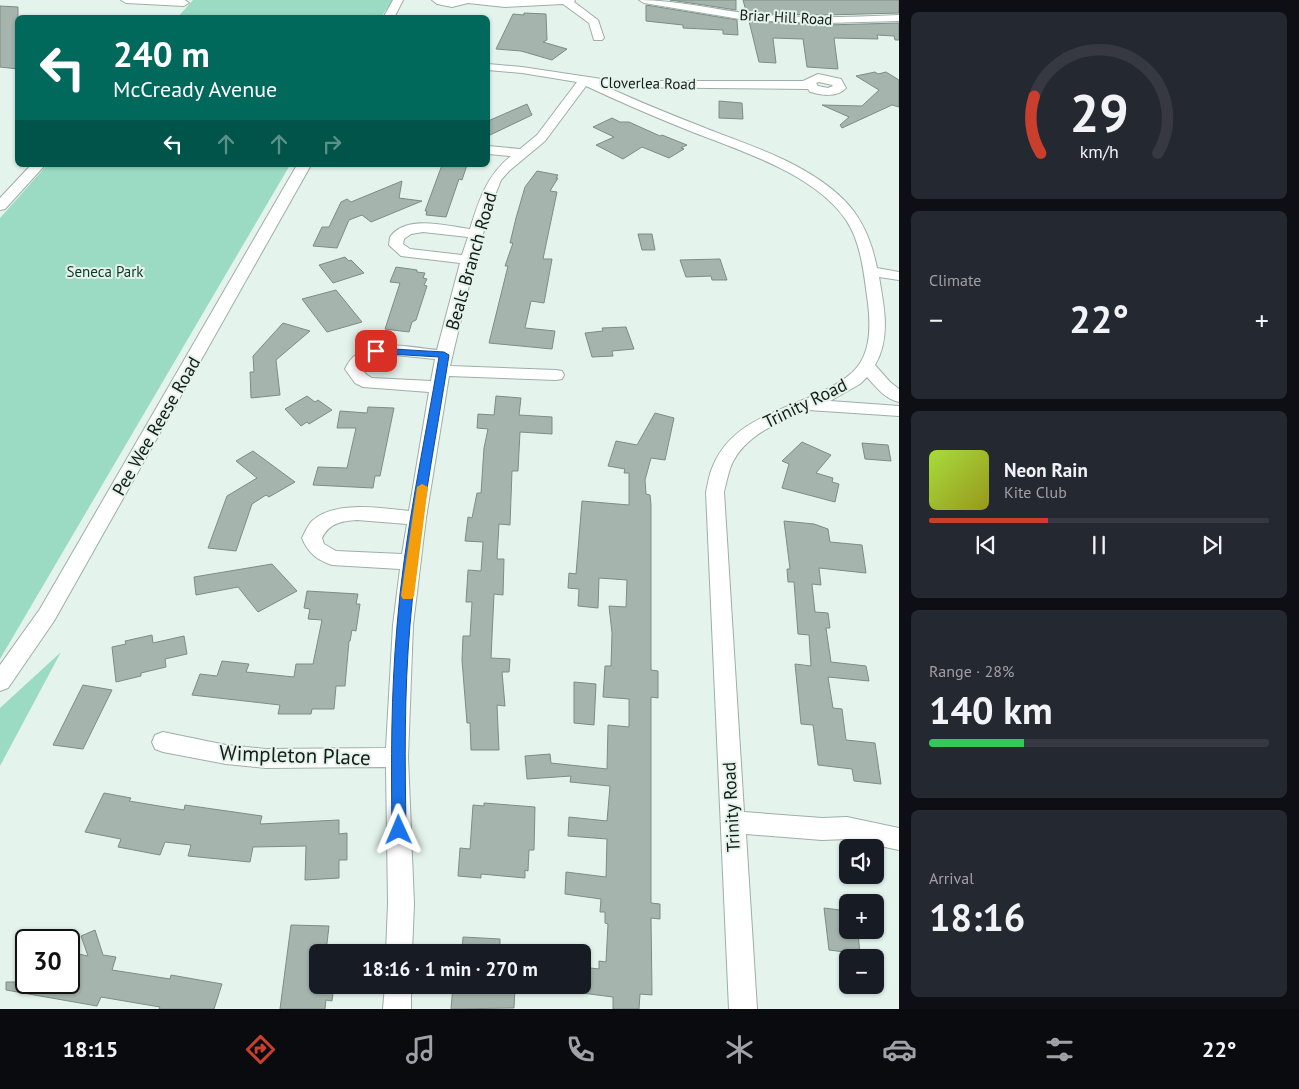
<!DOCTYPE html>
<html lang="en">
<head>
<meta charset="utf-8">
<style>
	:root { --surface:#171b24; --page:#242831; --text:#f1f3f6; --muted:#9ea1a6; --line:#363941; --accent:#ca3e2d }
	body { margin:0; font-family:"PT Sans",sans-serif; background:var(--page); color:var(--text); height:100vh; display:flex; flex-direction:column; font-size:19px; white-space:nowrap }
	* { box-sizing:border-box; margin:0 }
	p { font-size:16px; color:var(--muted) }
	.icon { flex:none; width:28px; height:28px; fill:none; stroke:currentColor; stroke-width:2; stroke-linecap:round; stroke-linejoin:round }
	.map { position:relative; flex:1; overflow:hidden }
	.details { display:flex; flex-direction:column; gap:12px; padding:12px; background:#0d0f14; width:400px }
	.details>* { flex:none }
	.guide { position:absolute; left:15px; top:15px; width:475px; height:152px; border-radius:8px; box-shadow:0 1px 4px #0004; background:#00695c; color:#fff; overflow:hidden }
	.fabs { position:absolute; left:839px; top:839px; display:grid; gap:10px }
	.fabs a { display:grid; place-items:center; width:45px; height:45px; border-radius:8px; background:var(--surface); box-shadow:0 1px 4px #0004; font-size:25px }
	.speed { position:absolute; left:15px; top:929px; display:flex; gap:10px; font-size:25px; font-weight:700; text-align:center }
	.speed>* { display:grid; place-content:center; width:65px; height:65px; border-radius:50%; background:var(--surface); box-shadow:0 1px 4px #0004; line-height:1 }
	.speed .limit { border:2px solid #111; border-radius:8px; background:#fff; color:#111 }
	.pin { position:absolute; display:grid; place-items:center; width:42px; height:42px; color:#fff; margin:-21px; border-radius:10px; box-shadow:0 2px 8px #0006 }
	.me { position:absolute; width:55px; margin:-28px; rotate:359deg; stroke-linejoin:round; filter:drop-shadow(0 0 4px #0008) }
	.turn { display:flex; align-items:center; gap:18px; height:105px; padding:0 15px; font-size:22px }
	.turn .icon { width:65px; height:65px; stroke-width:2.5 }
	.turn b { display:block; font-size:35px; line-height:42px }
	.lanes { display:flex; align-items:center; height:48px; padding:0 15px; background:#0003; justify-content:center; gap:25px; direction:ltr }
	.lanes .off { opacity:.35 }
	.big { font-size:38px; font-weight:600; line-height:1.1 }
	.details .widget { flex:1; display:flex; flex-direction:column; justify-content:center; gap:8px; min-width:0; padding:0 18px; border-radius:8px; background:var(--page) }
	.details .dial { align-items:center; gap:0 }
	.dial svg { height:130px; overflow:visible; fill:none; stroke:var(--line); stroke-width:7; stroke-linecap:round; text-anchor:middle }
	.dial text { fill:var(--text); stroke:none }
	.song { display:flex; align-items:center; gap:15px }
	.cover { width:60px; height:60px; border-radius:8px; background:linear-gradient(135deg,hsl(80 70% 55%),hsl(60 70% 35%)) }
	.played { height:5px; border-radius:2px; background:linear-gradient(90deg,var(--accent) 35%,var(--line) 35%) }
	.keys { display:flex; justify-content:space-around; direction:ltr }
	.heat { display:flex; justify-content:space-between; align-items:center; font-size:28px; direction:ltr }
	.charge { height:8px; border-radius:4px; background:linear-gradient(90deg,#34c759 28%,var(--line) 0) }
	.trip { position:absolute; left:309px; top:944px; width:282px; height:50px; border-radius:8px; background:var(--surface); box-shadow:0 1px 4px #0004; font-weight:600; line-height:50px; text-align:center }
	.menu { display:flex; height:80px; justify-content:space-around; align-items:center; background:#090b0e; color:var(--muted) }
	.menu .icon { width:35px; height:35px }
	.menu .current { color:var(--accent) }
	.menu b { font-size:22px; color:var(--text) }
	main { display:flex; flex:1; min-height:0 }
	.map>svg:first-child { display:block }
	.green { fill:#9bdbc3 }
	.building { fill:#a5b5ae; stroke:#7d8d86 }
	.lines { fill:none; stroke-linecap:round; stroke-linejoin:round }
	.minor-casing { stroke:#9eaea7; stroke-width:2 }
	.minor { fill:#fff; fill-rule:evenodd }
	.route { fill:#1a73e8; stroke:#114b97 }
	.slow { fill:#f59e0b }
	.labels { text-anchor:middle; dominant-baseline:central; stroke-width:4; stroke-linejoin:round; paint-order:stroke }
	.far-street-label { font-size:15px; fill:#161c19; stroke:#e4f4ed }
	.far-park-label { font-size:15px; fill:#0f3428; stroke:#e4f4ed }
	.street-label { font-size:18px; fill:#161c19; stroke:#e4f4ed }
	.near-street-label { font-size:21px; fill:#161c19; stroke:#e4f4ed }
</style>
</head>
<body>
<main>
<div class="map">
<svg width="899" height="1009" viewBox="0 0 899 1009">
	<rect width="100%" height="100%" fill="#e4f4ed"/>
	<path class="green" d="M193,0H393L381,17H178Z
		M47,165H290L0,659V218Z
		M61,652L0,766V708Z"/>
	<path class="building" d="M670,0H736V10L697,4Z
		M743,0H899V13L826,15L771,14L746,11Z
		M646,5L737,20L738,35L723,34V30L683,28V25L646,21Z
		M0,6L18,7V69L0,67Z
		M524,13L546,14L547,40L543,42L567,49L552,60L521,51L496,49L513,14L524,15Z
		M749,21L826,25L899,23V40H895L894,36L877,35L878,39L834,38L838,69L807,67L803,39L773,38L776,63L759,62Z
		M875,72L878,74L886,72L899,80V107L892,105L842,128L840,125L849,117L822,105L862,106L879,90L856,76Z
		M719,101L742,103L743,119L719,118Z
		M527,104L532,115L488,136V121Z
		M612,118L620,122H629L660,136L662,135L687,145L681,148L684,149L669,158L642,147L623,159L596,145L614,137L593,127Z
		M442,165H467L462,180L459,179L446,217L426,215L427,211H425Z
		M537,171L558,175L556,178H558L550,191L557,192L543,259H552L544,303L531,301L525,328L555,331L552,349L489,343L508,266H505L513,243H510L516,218L525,187Z
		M402,181L399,198L422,201L371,222L362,215L349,220L337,248L313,246L322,227H329L341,202L347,199L351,202Z
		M638,234H652L655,250H642Z
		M345,257L349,261L351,260L364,273L333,283L319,265Z
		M720,259L727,280H712L711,276L686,277L680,260Z
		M396,267L417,270V272L425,273L423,278L427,279L424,285L427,286L416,320L412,322L409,332L385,329L400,283L390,282Z
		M336,290L362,322L327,332L302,299Z
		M283,323L310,331L276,360L280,395L251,398L250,372H254L253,356Z
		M626,327L634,349L612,351L613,356L592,357L585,333L603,331L602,328Z
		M307,396L315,402L318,400L332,410L309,424L307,422L301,426L285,409Z
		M496,396L521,398L519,415L552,417V434L520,432L518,471H512L510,525L499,524L497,559H504L503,595L494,594L491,658L510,659L509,672H502L505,706L497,705L499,750H471L470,723H467L462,660L463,636H470L472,602H466L468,570L481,571L483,542L465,541L468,517L472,518L477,493H481L484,448L488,429L477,428L478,414L494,415Z
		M368,407L394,408L380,476H375L373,488L313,485L318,467L347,468L356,428H337L340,411L367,413Z
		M655,413L674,418L665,460L651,458L645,480L646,494L650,495L651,505V670L658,671V698L651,697V903L660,904V919L651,918L652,995L640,994L639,1009H613V997L582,993V967L599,969V961L606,962L608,924L605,923V912H600L601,899L565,894L566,872L606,877L607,839L568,836L569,817L607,821L610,786L570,782L571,776L527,779L525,756L550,754L551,763L607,769L608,725L629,727V699L603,697L605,666H611L612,633L609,606L626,607L627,580L599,578L598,608L578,606L579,589L568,588L569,573L576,574L582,501L629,505V473H624L625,469L608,466L616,441L637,445Z
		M802,442L831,455L816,473L833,478L832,482L839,484L835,502L782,488L789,464L782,461Z
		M862,443L888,445L891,461L865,459Z
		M253,451L295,482L269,497L266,495L252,504L236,551L208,548L227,496L257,478L236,461Z
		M784,521L814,524L828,529L830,542L862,545L866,573L819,568L821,585L812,584L815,612L828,613L830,628H826L831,662L866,666L869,681L828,677L833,708L842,709L846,740L875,743L881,784L854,781L852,769L818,765L813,725L801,724L795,664L811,666L809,635L798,634L794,582H788L787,569H790Z
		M272,564L297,591L258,612L238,587L196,595L194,577Z
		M307,591L358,594L356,604H360L356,631L352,630L350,641H349L345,686H336L334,709H312L311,714H278L280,705L192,695L200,674L217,676L222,661L249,664L246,672L294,677L296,664H313L322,620L308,619L310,609L304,608Z
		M152,635L153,643L184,636L187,654L165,659L166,667L141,673V676L116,682L112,647L126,644L125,641Z
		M574,682L596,684L594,725L574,723Z
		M83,685L112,690L83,749L53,745Z
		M104,793L131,798L129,801L159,806L184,810L185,805L262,816L260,824L339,820V834L347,833V860H339V878L305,880L306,846L253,847L250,862L188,856L191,845L165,842L160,855L118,847L121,839L85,832Z
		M484,803L535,807L534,850H529L528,871L525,870V878L481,874V878L458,876L460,848L470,849L473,805L484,806Z
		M824,908L848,911V930H855L858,933L860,954L829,950Z
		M291,925L329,926L326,952H318V985H334L332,1001L326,1000L325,1009H280Z
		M95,930L103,955L116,957L112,970L170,979L171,975L222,984L214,1009H159L160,1007L101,997L97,1006L6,990V982H69V952L88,956L81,936Z
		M463,937L500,939V952H462Z
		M453,985L515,987L514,1008L451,1009Z"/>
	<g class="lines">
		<defs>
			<path id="minor" d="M121,0H185L189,3L184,6L126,3Z
				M393,0H403L394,18H383Z
				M432,0H575L574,2L598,20L604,38L602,40H594L589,23L563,4L505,7L468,3L452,7L437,4Z
				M639,0C678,0 715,10 753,14C801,19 851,17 899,15V21L826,23L772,21L740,19L644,3Z
				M488,64L522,67L615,81H803L818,74L841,79L846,88C836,98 822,95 810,92L808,89L607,87C641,103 675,116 710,130C755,147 809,165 844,200C863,219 872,243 877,268L899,272V280L879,277C884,306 891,338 875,365L890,382L899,389V402C885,399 876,387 867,377L860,384L830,401L899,406V416L808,410C779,422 744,435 731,466C728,474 726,484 724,492L744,812L822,818L847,817L899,828V850L847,839L822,840L746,834L757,1009H729L706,492C708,484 709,474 713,466C736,410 805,409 848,376C871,359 871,329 868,303C864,276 862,244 846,220C815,174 741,151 690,131C655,117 620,102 586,86L545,141L509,171L501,180L494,198L475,260L450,366L556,370L562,371L564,375L562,379L556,380L449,376L426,518L413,625L408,757L414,904L412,952H386L388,904L386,767L266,768L226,764L163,752L155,749L152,742L155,735L163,732L226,745L266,749L386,748L393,625L400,569L332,565C317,560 308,553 302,538C305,532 308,525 312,521C335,500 381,508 409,511L429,392L363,387L355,383L345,369C361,334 406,347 437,350L460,263L401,256L389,245L390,237C406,214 447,226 470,229C479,200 487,175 511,156L488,154V146L520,149L537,135L577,82L522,73L488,70ZM819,82L832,85L833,86L828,88L818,86L816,83ZM423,232L468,237L462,255L410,249L403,244L404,239L411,234ZM395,355L435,359L431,381L372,378L367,375L361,369C368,354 381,355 395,355ZM357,520L407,524L402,554L336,551L324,544L322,538C329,523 342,521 357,520Z
				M31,165H45L5,209L0,210V198Z
				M297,165H311L54,621L8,688L0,691V665L40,609Z
				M385,985H411V1009H383Z"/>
		</defs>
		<use href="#minor" class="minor-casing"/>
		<use href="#minor" class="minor"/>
	</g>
	<path class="route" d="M376,348L444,352L449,355C435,444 417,535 410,625C404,694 405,762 406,830L404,835L399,837L394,835L392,830C391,762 391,694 397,626C404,536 424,446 439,357L372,353V349Z"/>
	<path class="slow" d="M422,484L428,487L414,596L412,599H403L401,596L417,487Z"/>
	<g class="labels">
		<g class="far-street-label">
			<text transform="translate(786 17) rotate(3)">Briar Hill Road</text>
			<text transform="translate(648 83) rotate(1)">Cloverlea Road</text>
		</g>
		<g class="far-park-label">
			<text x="105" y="271">Seneca Park</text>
		</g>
		<g class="street-label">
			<text transform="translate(471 261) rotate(-74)">Beals Branch Road</text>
			<text transform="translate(805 403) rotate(-26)">Trinity Road</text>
			<text transform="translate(156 426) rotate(-60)">Pee Wee Reese Road</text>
			<text transform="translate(731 807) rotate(-93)">Trinity Road</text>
		</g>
		<g class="near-street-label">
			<text transform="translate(295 755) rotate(2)">Wimpleton Place</text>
		</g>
	</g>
</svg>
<div class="fabs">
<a><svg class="icon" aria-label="sound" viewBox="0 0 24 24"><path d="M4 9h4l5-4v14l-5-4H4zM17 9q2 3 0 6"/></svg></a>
<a>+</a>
<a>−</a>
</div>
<div class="speed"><div class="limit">30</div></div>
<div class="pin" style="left:376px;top:351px;background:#d93025"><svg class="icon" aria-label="arrive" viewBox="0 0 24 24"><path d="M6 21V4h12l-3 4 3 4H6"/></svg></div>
<svg class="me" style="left:399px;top:830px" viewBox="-20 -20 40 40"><path d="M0-17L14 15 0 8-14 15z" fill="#1a73e8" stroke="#fff" stroke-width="4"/></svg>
<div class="trip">18:16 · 1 min · 270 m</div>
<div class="guide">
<div class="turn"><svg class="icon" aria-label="left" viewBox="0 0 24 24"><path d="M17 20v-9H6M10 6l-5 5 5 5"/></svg><div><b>240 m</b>McCready Avenue</div></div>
<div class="lanes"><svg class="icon" aria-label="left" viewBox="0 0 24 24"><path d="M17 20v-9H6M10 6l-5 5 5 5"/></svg><svg class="icon off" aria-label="ahead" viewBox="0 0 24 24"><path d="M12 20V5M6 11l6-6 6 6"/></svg><svg class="icon off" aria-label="ahead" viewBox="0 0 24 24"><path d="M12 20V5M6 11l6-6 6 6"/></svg><svg class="icon off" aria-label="right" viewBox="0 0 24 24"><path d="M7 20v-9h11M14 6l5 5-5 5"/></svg></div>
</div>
</div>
<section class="details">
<div class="widget dial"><svg viewBox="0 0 100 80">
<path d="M14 69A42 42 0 1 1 86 69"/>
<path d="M14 69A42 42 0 0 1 10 34" stroke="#ca3e2d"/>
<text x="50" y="56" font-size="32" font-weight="700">29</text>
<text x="50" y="72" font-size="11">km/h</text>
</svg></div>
<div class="widget"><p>Climate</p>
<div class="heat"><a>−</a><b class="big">22°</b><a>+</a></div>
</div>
<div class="widget">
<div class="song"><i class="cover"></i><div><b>Neon Rain</b><p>Kite Club</p></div></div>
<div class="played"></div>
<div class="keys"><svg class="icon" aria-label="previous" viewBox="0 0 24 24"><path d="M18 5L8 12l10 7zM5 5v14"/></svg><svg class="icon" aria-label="pause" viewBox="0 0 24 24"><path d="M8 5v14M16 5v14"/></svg><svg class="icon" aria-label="next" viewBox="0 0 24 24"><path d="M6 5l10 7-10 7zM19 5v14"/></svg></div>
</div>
<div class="widget"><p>Range · 28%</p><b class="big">140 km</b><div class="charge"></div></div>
<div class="widget"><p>Arrival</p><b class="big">18:16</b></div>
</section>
</main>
<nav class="menu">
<b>18:15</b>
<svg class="icon current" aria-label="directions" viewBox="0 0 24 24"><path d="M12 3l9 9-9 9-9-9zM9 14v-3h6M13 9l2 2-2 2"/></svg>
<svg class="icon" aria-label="music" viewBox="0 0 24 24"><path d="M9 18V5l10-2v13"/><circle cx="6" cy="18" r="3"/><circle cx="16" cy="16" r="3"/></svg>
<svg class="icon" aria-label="phone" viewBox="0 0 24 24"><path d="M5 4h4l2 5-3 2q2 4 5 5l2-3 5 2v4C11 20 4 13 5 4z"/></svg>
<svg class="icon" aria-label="climate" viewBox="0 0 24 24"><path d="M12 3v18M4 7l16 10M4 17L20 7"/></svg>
<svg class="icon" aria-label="car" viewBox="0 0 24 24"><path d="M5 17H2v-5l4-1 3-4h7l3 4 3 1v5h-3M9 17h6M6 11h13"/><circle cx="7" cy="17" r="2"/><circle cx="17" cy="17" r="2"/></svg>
<svg class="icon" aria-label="filters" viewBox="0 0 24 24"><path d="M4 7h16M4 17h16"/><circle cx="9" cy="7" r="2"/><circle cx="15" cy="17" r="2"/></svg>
<b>22°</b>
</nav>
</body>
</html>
